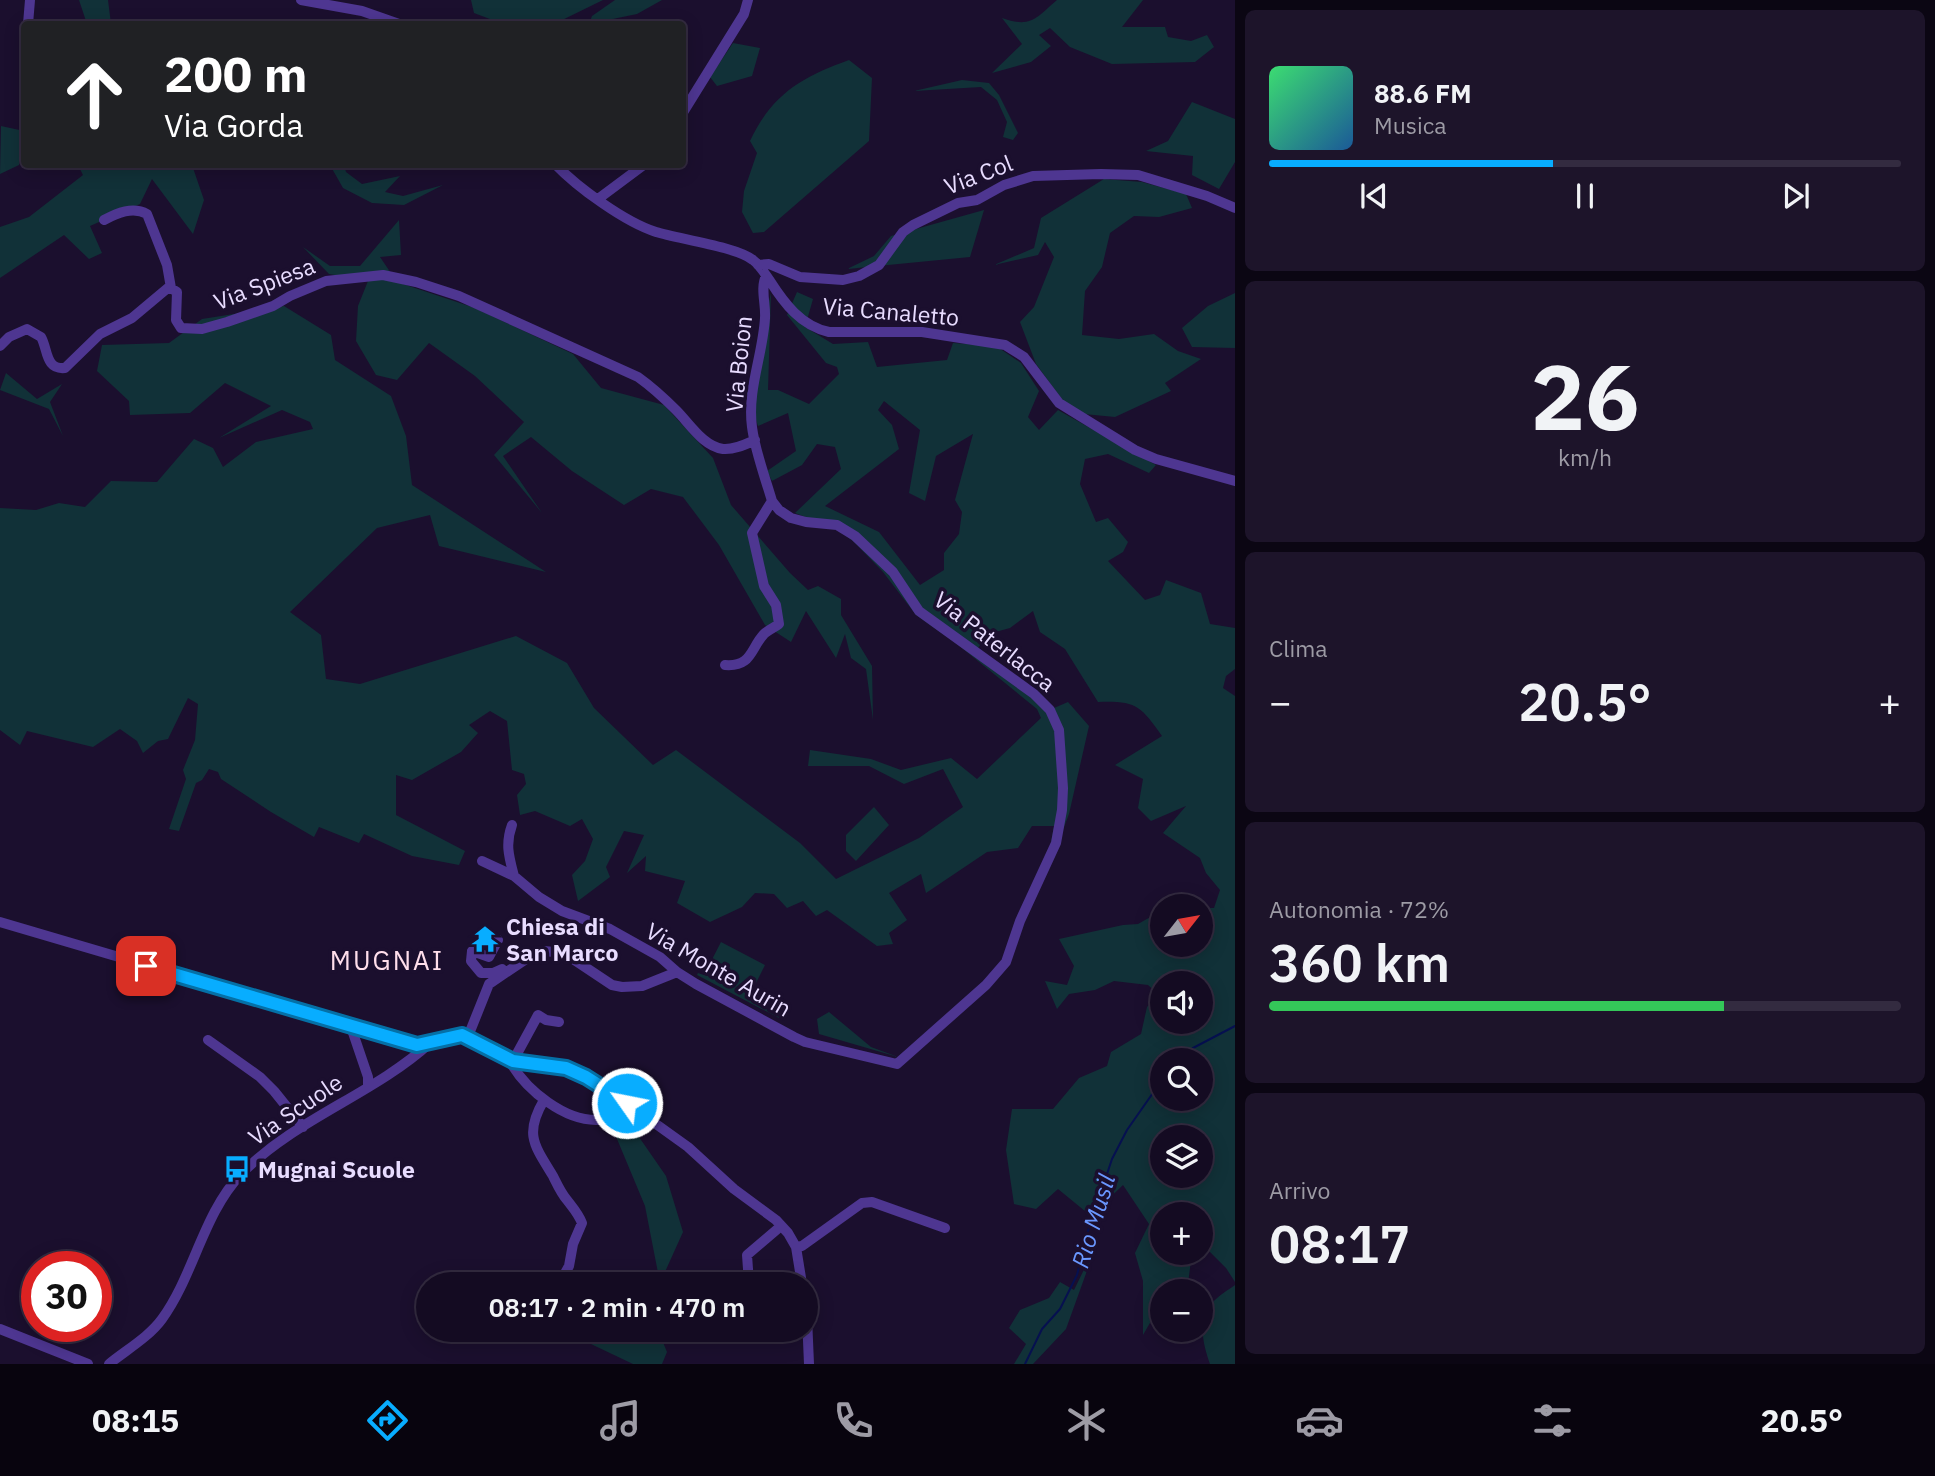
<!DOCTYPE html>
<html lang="it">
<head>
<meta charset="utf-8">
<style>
	:root { --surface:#140b22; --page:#1d142a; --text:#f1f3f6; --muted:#9d9ba5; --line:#332b40; --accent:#08adff }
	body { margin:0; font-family:"IBM Plex Sans",sans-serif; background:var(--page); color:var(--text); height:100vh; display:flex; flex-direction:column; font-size:26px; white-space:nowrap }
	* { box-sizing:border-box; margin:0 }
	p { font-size:23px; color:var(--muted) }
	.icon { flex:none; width:38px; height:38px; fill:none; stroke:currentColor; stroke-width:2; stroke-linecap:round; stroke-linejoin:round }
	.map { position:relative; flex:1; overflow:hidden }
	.side { display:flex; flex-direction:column; gap:10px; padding:10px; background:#0b0613; width:700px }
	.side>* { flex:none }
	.banner { position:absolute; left:21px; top:21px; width:665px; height:147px; border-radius:7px; box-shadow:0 4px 18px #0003,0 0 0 2px var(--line); background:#202124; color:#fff; overflow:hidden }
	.needle { width:46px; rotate:59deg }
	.controls { position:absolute; left:1150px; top:894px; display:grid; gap:14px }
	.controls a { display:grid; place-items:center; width:63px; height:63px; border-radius:50%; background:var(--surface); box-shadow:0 4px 18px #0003,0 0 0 2px var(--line); font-size:35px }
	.speed { position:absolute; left:21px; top:1251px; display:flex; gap:14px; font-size:35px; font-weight:700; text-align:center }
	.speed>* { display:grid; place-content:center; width:91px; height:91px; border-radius:50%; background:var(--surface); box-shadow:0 4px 18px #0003,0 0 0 2px var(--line); line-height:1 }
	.speed .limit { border:10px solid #d22; background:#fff; color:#111 }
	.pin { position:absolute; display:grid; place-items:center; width:60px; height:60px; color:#fff; margin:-30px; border-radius:14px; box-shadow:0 4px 10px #0006 }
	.me { position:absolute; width:77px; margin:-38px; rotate:303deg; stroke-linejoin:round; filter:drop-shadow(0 0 5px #0008) }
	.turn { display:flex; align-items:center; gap:24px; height:147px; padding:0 28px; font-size:32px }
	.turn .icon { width:91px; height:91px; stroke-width:2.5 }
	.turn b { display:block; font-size:49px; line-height:60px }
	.big { font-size:52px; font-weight:600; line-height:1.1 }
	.side .widget { flex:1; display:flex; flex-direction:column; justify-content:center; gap:10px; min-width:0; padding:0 24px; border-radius:10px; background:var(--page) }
	.side .dial { align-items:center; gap:0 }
	.dial b { font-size:91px; line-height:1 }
	.song { display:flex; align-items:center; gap:21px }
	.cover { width:84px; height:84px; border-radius:10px; background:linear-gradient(135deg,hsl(140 70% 55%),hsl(210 70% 35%)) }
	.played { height:7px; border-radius:4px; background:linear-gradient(90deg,var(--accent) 45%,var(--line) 45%) }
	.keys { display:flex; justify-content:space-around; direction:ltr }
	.heat { display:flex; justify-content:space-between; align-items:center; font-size:38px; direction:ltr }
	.charge { height:10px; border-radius:5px; background:linear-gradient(90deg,#34c759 72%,var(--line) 0) }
	.trip { position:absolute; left:416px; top:1272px; width:402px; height:70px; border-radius:35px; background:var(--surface); box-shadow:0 4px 18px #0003,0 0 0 2px var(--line); font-weight:600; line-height:70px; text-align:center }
	.tabs { display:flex; height:112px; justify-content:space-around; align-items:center; background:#08040e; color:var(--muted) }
	.tabs .icon { width:49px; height:49px }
	.tabs .active { color:var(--accent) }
	.tabs b { font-size:32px; color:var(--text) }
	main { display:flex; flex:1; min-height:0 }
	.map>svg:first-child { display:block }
	.green { fill:#113138; fill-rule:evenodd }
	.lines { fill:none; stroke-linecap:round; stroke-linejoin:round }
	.stream { stroke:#061050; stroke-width:2 }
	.minor { stroke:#4e3691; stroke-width:10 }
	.route-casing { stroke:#0570a6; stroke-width:18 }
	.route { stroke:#08adff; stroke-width:12 }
	.labels { text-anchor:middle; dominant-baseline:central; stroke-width:7; stroke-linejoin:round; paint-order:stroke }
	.street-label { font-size:23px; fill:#e8dcff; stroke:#1b0f2e }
	.poi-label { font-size:23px; font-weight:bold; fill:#e8dcff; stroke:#1b0f2e; text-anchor:start }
	.water-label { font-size:24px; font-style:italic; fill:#6a97ff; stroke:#1b0f2e }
	.quarter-label { font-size:26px; letter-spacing:2px; fill:#ffdeeb; stroke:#1b0f2e }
</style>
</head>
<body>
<main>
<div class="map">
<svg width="1235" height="1364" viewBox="0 0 1235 1364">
	<rect width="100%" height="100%" fill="#1b0f2e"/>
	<path class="green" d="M79,0H108L111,24H87Z
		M471,0H603L554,24H503L474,13Z
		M615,0H662L637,14L603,21L602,24H589L592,16Z
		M1057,0H1143L1122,27H1165L1168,37L1191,41L1207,35L1214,47L1195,62L1112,64L1070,47L1050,28L1039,35L1051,46L1031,62L992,73L1022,44L1002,18C1031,28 1035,19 1057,0Z
		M733,43L760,48L752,76L717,86L710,77Z
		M849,60L872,78L869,141L764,232L753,233L742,212L744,191L757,153L750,141C772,94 802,77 849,60Z
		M962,80L989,83L999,95L1018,133L1013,140L1003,137L1007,122L997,100L981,87L914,91Z
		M1192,102L1235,119V162L1219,189L1192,175L1193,156L1146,151L1168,141Z
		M1,126L24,131L19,165L0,174Z
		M78,165H192L204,200L193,234L152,179L140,204L90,226L102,253L89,259L64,235L0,278V227L29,217L83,175Z
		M330,165H344L346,172L362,184L400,176L385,192L403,196L443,185L404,205L372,203L343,188Z
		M1104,179L1142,182L1186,194L1192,208L1159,217L1134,216L1110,233L1102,267L1085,291L1082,335L1119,339L1154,334L1178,351L1201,359L1165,383L1171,391L1115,417L1084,414L1064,402L1036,364L1020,322L1034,307L1054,257L1045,242L1038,255L994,265L1034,248L1041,218Z
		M984,210L970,257L847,269L874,256L891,236Z
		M399,220L401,255L380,257L397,282L475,308L573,354L601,388L664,405L713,458L731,505L790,573L808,590L818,586L841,599V615L872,666L873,720L866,669L851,658L845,634L836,658L806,611L791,642L765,625L719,545L683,497L651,489L624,505L572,471L531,437L503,456L542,513L494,455L524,422L475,376L429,343L397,380L376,375L356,341L358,306L368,281L329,274L303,247L330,266H360Z
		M797,292L813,299L805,327L833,344L868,342L877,367L947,360L953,343L996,346L1021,363L1039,391L1028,417L1039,430L1058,410L1156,465L1149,473L1108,454L1085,459L1080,484L1096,522L1108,518L1128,542L1123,552L1108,561L1145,600L1160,595L1166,580L1201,593L1210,624L1235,628V669L1226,676L1223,688L1235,696V1282L1226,1268L1201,1243L1200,1214H1162V1253H1192L1187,1291L1162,1292V1302L1143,1335V1281L1135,1253L1149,1224L1123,1185L1091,1216L1058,1189L1036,1209L1014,1204L1006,1150L1012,1109H1053L1079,1078L1107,1066L1111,1052L1141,1034L1147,1007L1158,994L1148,985L1114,981L1095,990L1069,994L1057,1009L1045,981L1067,985L1074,966L1059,939L1123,925L1138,924L1154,915H1162V945H1200L1201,908H1214L1220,890L1206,873L1200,858L1163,833L1186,806L1151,821L1138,808L1143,779L1115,765L1162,736C1140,705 1136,701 1098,702L1065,649L1040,632L1033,611L1010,628L988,634L978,648L1054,708L1068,702L1089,726L1069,814L1044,879L1054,826H1032L1018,848L987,852L926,893L921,874L889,893L907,920L889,933L893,944L877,946L827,910L816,916L803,901L787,908L774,894L755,893L742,907L710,922L677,903L685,881L645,871L646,856L627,873L644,835L624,831L606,867L610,877L578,901L572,875L585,861L593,839L582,819L570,826L535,811L520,815L517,795L526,784L524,774L512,770L507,721L490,711L469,725L478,733L461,752L412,780L396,775V815L465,851L459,865L412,856L364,834L359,843L319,827L314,837L271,812L221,779L218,772L209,769L202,780L196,783L179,831L169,829L186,779L183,770L195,740L198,704L188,698L168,739L158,741L143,753L137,741L120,729L93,747L27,731L20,745L0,730V508L36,510L59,503L85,507L111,481L157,482L194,439L213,448L223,467L256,442L313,429L310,422L282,410L219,438L271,406L225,383L190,413L130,415L129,401L97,371L102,345L169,343L202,319L284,306L331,335L335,360L391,396L406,436L412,485L546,572L439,546L430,515L377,528L290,612L321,635L326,679L360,684L516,636L567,663L594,708L653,765L676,750L800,843L836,879L919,838L963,807L943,769L904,784L869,766H808L810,750L871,759L901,770L951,758L977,779L1041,718L1037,709L957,644L916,615L883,572L854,542L837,529L795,513L841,469L835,447L817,444L802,465L772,481L767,471L796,451L788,413L758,426L747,394L771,293L768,390H778L809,404L839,374L837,367L826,363L787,315ZM884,401L920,430L909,493L925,501L936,456L973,434L955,500L962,512L959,534L944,553V570L920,585L879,532L825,506L899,449L892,425L878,410ZM1162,984H1200V1022H1162ZM1162,1060H1200V1099H1162ZM1162,1138H1200V1176H1162Z
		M1235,293V348L1192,347L1182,328L1208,306Z
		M6,373L37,399L62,384L50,402L63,436L49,409L0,390Z
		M874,807L889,825L856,861L846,851V835Z
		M721,942L765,965L754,987L786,1005L779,1018L697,975L698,973L704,975Z
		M829,1012L871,1047L898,1057L819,1034L817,1019Z
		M612,1127L639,1137L666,1176L683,1232L660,1283L645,1206Z
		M1097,1243L1066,1329L1033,1364H1014L1026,1344L1009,1328L1020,1310L1049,1298L1060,1282L1074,1290Z
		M1235,1285V1364H1210C1203,1344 1197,1321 1212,1303C1218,1296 1228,1290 1235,1285Z
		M575,1330H658L667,1352L662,1364H633L572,1335Z"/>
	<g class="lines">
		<path class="stream" d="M1180,1060L1193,1048L1235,1026
			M1025,1364L1042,1329L1060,1309L1077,1275L1088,1231L1112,1159L1127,1130L1162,1080"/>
		<path class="minor" d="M301,0L362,11L399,24
			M28,24L30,0
			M682,114L744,14L748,0
			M555,164C578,188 625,222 656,232C679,239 737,247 753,260C760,265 765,274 770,281C784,303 801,326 829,332H922L1005,345L1024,357L1059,403L1135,450L1156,459L1235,481
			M598,199L645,164
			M104,220C117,213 133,206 147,214L167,265L171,288
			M758,265L769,264L800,277L843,280L859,276L879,265L903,232L913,225L958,203L977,200L1004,185L1033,176L1101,174L1138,175L1207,196L1235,208
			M0,346L9,337L27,329L41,337C48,349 45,370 65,368L100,334L132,318L169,287L177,292L176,320L181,328L202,329L227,322L273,306L290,296L326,281L383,275L416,282L459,296L638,377C652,387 664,398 676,410C690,424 703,446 723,449C735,450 746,444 755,440
			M725,665C752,667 750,649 764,634C768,630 775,627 779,624L776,605L764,586L752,533L772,501
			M512,825C505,844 509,857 514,876
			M482,861L514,876L539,897L562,911L610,929L660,957L677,972L696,984L794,1037L805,1042L897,1064L986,985L1006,962L1020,921L1056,843L1062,810L1063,788L1059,730L1050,710L1034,694L919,611L893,572L855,536L837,525L806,522L791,518L779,510L772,501C765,477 755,451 752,427C747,390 763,354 765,318C766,304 760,288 766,276
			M0,922L404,1041L417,1045L462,1035L513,1061L566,1068L610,1091L688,1147L734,1189L776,1220L788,1233L796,1247L802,1284
			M498,940L489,957L472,951L471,961L481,973H493L502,969
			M559,1022L546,1020L538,1015L513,1061L512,1065C528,1091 564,1120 596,1120C612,1120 628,1115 645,1115
			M350,1024L368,1077V1086
			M467,1039L489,984L529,957L544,951L564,953L612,985L622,987L642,986L677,972
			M208,1040L260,1077L274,1091L303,1127
			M544,1100C524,1134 534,1145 553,1176C557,1184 561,1193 567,1200C573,1208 578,1213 582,1223L573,1244L569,1266L559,1284
			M796,1247L802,1246L862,1203L872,1202L945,1228
			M783,1282L784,1284
			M749,1283L747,1255L781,1226
			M807,1317L809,1364
			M0,1329L88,1364
			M109,1364C126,1350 149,1337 162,1319C194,1275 203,1214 241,1174C295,1119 374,1094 430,1043"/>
	</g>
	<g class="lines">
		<defs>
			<path id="route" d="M146,966L417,1045L462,1035L513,1061L566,1068L586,1077L627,1103"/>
		</defs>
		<use href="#route" class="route-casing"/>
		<use href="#route" class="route"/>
	</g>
	<defs>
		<symbol id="temple-bare" viewBox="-9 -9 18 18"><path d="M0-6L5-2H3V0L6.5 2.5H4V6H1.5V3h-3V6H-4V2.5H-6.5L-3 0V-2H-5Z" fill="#08adff" stroke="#1b0f2e" stroke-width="2.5" paint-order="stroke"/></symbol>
		<symbol id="bus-bare" viewBox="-9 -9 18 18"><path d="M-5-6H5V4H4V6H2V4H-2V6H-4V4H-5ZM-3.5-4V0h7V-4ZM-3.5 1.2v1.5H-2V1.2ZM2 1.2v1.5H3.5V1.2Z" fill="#08adff" stroke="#1b0f2e" stroke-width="2.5" paint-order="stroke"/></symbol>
	</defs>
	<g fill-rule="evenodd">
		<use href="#temple-bare" x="466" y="920" width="38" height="38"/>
		<use href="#bus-bare" x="218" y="1150" width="38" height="38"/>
	</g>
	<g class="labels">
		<g class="street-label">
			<text transform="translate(978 174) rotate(-21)">Via Col</text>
			<text transform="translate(264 283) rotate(-21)">Via Spiesa</text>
			<text transform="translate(891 311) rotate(5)">Via Canaletto</text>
			<text transform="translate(738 364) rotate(-84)">Via Boion</text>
			<text transform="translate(995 641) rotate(38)">Via Paterlacca</text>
			<text transform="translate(719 969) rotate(30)">Via Monte Aurin</text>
			<text transform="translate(295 1109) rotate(-34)">Via Scuole</text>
		</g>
		<g class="poi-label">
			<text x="506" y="926">Chiesa di<tspan x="506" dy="26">San Marco</tspan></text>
			<text x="258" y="1169">Mugnai Scuole</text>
		</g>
		<g class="water-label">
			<text transform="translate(1093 1221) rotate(-73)">Rio Musil</text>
		</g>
		<g class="quarter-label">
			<text x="387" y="960">MUGNAI</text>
		</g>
	</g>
</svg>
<div class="controls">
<a><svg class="needle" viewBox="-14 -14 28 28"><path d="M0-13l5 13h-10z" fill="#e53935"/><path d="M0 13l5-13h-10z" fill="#9d9ba5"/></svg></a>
<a><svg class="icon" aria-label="sound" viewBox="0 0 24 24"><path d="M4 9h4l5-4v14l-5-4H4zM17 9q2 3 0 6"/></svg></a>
<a><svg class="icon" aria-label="search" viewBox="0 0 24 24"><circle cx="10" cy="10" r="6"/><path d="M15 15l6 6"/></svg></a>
<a><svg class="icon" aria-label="layers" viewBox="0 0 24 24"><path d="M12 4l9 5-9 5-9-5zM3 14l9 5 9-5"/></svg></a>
<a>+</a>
<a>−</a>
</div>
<div class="speed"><div class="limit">30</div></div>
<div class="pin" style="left:146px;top:966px;background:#d93025"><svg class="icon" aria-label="arrive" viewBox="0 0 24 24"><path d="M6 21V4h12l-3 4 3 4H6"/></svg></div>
<svg class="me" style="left:627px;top:1103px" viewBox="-20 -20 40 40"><circle r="17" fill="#08adff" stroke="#fff" stroke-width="3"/><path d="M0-11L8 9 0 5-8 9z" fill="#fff"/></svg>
<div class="trip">08:17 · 2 min · 470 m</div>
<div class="banner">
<div class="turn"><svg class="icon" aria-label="ahead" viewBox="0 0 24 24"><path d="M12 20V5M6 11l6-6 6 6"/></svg><div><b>200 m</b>Via Gorda</div></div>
</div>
</div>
<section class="side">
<div class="widget">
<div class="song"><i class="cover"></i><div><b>88.6 FM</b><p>Musica</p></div></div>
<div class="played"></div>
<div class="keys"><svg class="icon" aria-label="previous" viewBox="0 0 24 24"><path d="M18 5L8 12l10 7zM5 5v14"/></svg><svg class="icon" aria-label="pause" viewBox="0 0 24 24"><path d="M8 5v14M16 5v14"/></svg><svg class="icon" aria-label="next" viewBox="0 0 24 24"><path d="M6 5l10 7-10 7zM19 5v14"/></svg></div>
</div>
<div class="widget dial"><b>26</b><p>km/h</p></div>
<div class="widget"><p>Clima</p>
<div class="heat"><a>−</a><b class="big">20.5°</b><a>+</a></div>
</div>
<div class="widget"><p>Autonomia · 72%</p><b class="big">360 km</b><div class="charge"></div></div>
<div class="widget"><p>Arrivo</p><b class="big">08:17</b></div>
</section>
</main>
<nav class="tabs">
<b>08:15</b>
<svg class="icon active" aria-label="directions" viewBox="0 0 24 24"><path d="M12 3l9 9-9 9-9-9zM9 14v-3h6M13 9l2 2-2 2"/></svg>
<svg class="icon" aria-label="music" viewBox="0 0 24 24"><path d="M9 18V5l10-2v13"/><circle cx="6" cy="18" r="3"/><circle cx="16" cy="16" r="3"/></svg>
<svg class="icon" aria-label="phone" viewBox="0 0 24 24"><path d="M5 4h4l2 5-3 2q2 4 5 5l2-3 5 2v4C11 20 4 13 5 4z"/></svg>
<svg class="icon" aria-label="climate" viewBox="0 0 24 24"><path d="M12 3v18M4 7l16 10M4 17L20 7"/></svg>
<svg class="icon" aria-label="car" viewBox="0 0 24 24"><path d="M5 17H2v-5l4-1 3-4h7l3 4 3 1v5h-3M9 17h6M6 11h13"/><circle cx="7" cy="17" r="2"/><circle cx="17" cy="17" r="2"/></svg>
<svg class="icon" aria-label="filters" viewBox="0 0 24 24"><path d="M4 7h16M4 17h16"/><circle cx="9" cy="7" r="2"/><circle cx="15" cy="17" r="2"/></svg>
<b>20.5°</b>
</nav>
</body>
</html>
